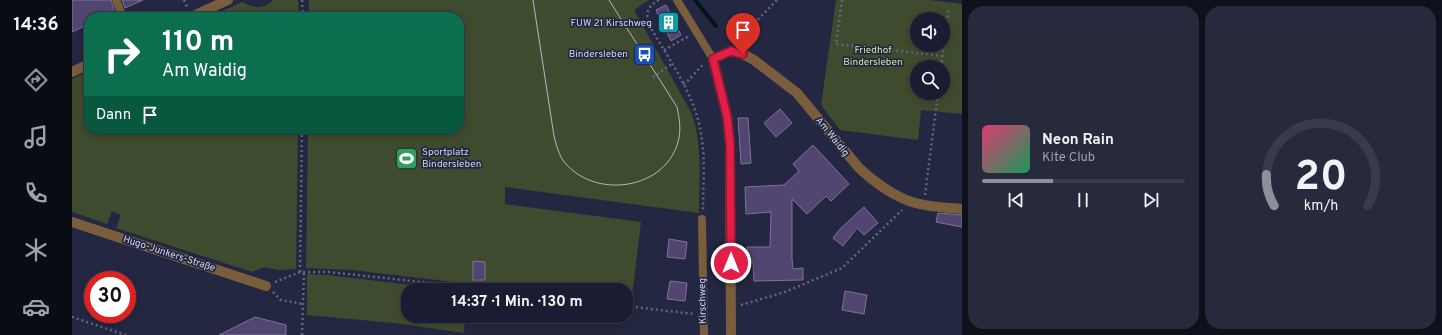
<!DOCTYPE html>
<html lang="de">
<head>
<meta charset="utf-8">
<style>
	:root { --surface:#1a1d31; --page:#272a3d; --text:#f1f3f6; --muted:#9fa2ab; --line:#383b4d; --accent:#8c9099 }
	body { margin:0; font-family:Overpass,sans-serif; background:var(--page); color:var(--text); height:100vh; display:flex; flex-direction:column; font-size:15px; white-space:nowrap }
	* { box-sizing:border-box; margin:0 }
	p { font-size:13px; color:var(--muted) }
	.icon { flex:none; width:22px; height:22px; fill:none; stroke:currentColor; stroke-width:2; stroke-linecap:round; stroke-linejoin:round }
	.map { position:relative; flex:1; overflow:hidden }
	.details { display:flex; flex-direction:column; gap:6px; padding:6px; background:#0e101b; width:480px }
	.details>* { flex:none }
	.banner { position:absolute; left:12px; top:12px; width:380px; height:122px; border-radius:16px; box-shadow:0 2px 10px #0003,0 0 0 1px var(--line); background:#0b6e4f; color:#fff; overflow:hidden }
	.controls { position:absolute; left:838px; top:12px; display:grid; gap:8px }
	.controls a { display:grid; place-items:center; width:40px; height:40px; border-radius:50%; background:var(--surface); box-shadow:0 2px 10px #0003,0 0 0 1px var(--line); font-size:20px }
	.speed { position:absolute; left:12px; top:271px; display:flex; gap:8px; font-size:20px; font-weight:700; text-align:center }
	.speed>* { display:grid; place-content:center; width:52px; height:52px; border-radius:50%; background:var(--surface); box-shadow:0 2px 10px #0003,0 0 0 1px var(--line); line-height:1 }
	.speed .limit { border:6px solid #d22; background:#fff; color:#111 }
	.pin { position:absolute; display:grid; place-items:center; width:34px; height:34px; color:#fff; margin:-41px -17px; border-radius:50% 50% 50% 0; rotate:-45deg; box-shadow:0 0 4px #0007 }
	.pin .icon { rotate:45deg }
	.me { position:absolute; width:44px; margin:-22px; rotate:0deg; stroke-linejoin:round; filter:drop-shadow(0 0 3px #0008) }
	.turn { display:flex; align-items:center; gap:14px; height:84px; padding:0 12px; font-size:18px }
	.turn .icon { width:52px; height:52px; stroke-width:2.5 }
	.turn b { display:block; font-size:28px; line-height:34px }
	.then { display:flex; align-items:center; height:38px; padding:0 12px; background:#0003; gap:8px; font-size:15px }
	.details .tile { flex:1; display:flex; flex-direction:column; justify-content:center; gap:6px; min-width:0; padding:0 14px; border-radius:16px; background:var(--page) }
	.details .dial { align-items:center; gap:0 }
	.dial svg { height:104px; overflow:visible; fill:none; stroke:var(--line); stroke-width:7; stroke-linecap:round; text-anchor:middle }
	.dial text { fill:var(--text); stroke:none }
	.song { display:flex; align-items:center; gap:12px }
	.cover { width:48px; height:48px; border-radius:6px; background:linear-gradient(135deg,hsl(340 70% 55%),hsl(150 70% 35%)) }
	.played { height:4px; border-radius:2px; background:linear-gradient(90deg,var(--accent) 35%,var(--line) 35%) }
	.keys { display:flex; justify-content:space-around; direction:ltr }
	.details .tiles { flex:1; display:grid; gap:6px; grid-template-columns:repeat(2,1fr) }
	.trip { position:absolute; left:329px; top:283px; width:232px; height:40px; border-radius:16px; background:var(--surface); box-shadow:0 2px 10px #0003,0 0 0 1px var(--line); font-weight:700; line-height:40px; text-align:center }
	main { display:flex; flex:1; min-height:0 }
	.tab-bar { display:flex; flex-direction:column; width:72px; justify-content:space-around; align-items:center; background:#0a0c14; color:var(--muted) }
	.tab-bar .icon { width:28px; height:28px }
	.tab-bar .selected { color:var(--accent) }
	.tab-bar b { font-size:18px; color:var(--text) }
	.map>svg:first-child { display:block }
	.green { fill:#3f4b2e; fill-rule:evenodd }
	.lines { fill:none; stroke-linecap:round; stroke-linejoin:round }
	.stream { stroke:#011517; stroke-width:4 }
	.building { fill:#534571; stroke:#7c7493 }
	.path { stroke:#63677e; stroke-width:2.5; stroke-dasharray:2 3; stroke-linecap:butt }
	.lane { stroke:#795d3d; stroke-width:8 }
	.street { stroke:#795d3d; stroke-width:10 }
	.tram { stroke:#b2b6ca; stroke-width:1 }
	.route-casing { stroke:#92132f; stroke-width:10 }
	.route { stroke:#e11d48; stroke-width:7 }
	.labels { text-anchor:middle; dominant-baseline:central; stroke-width:3.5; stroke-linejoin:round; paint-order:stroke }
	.poi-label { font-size:10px; fill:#d1d5e7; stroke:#232741; text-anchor:end }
	.park-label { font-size:10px; fill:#caeaa0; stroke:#232741 }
	.street-label { font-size:10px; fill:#d1d5e7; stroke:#232741 }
</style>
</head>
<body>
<main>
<nav class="tab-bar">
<b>14:36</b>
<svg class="icon selected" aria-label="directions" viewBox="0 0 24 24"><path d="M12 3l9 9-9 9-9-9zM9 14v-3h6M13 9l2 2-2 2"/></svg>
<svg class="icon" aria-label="music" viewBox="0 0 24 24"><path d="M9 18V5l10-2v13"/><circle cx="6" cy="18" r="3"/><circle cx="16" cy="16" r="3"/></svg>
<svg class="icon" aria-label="phone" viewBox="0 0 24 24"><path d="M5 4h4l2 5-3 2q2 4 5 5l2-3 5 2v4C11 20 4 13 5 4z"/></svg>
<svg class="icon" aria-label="climate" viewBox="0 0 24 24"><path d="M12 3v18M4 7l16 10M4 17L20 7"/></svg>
<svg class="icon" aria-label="car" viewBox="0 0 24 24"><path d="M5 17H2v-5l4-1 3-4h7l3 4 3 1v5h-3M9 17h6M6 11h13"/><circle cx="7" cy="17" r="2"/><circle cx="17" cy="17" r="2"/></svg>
</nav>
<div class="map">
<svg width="890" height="335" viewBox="0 0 890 335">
	<rect width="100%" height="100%" fill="#232741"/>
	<path class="green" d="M201,0H226L227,17H137L170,2C181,8 191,10 201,0Z
		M237,0H577L562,10L619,112C631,144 627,179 627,213L433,187V204L569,222L559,305L554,304V290H449L280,270L234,268L236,129H387V17H237Z
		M764,0H858L890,4V114L849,110L846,140L768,130L749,105ZM845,19H871V45H845ZM845,67H871V93H845Z
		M17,71V129H226L224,269L207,270L192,267L180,272L44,228L49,215L40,211L35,224L0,212V79Z
		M235,274L255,275L381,290H336V316H393L392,333L322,323L235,315Z"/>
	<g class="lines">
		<path class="stream" d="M623,0L644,26"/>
	</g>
	<path class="building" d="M0,0H39L43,13L34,17H17V24L0,32Z
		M50,0H71L53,8Z
		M594,5L609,35L599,41L584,10Z
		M708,109L720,123L704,137L692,123Z
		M666,118H676L679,163L669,164Z
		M741,145L777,184L759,201L754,196L735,214L720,199V259L721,269L731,268V280L682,281L681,261H676L675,247H698L699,212L674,214L673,187L712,185L727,171L721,164Z
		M792,207L806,223L792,235L785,228L771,246L761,238L768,229Z
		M866,213L890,215V227L864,222Z
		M597,239L615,242L613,259L595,257Z
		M401,261L413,262V280H401Z
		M598,281L615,283L613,301L595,299Z
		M773,291L795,295L792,314L770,310Z
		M183,317L214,325V335H147Z"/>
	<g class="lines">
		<path class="path" d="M112,0L115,7
			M230,0L231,17
			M587,0C576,6 573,13 577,25C595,56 621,92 628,128C634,155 631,184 631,211
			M770,0L764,44L871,56
			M17,24V25
			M665,41L705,0
			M592,50L617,36
			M869,67L877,8
			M581,77L600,64
			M611,84C620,79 624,70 632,64
			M853,195L866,93
			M228,272L230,129
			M203,282L228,272H257L423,290
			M201,292L209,300L231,304
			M669,305L713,292L770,268L830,210
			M554,306L622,314
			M0,317L54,335
			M230,335L232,272"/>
		<path class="lane" d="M44,0L51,17
			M605,0L641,59
			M630,219L632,335"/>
		<path class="street" d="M119,17L156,0
			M0,72L17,64
			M0,222L194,286
			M659,335L658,143L655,116L641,59L659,51L671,54L682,60L725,93L787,168C800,180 816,192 832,199C850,207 871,207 890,209"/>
		<path class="tram" d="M461,0L482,136C484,144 486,152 490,159C520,201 596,191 607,138C609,127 607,117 605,107L537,0"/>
	</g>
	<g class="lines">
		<defs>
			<path id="route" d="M659,263L658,143L655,116L641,59L659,51L671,54"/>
		</defs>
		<use href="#route" class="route-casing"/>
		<use href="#route" class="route"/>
	</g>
	<defs>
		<symbol id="building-square" viewBox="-11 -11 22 22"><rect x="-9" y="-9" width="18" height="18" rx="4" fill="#0f9aa8" stroke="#232741"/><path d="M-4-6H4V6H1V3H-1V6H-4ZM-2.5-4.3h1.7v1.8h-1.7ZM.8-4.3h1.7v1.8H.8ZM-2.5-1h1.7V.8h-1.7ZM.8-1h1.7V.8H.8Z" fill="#fff"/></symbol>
		<symbol id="bus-square" viewBox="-11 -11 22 22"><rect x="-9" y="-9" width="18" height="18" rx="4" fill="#1a4fb4" stroke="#232741"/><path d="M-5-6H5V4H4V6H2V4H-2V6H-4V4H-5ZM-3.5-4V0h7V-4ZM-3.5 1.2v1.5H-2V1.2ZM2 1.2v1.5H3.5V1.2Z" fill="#fff"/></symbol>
		<symbol id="stadium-square" viewBox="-11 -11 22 22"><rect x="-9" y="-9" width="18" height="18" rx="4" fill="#2e9e5b" stroke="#232741"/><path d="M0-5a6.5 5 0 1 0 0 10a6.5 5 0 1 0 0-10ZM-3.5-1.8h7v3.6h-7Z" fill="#fff"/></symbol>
	</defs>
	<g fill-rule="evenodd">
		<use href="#building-square" x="584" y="10" width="25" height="25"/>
		<use href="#bus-square" x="560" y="42" width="25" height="25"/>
		<use href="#stadium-square" x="322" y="146" width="25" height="25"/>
	</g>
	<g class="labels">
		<g class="poi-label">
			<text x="580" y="23">FUW 21 Kirschweg</text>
			<text x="556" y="54">Bindersleben</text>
			<text x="350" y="152" text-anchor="start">Sportplatz<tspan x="350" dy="12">Bindersleben</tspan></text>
		</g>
		<g class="park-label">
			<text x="801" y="50">Friedhof<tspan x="801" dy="12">Bindersleben</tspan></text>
		</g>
		<g class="street-label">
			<text transform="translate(760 137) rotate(51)">Am Waidig</text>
			<text transform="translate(97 254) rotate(18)">Hugo-Junkers-Straße</text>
			<text transform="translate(631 301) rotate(-91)">Kirschweg</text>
		</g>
	</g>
</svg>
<div class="controls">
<a><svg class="icon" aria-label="sound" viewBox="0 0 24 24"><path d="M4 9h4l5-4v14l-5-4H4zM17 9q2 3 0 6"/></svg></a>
<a><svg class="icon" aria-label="search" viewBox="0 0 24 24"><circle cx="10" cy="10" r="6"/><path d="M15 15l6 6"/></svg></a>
</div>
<div class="speed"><div class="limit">30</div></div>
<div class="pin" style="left:671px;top:54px;background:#d93025"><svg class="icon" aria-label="arrive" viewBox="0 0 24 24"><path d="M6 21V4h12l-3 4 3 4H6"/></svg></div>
<svg class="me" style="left:659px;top:263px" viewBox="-20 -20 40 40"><circle r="17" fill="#e11d48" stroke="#fff" stroke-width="3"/><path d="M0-11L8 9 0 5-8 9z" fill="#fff"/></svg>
<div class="trip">14:37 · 1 Min. · 130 m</div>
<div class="banner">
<div class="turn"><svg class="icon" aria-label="right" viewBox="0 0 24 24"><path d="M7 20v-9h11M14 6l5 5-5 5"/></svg><div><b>110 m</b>Am Waidig</div></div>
<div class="then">Dann<svg class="icon" aria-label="arrive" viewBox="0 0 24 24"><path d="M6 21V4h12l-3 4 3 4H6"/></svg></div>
</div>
</div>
<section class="details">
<div class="tiles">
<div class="tile">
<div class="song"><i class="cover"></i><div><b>Neon Rain</b><p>Kite Club</p></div></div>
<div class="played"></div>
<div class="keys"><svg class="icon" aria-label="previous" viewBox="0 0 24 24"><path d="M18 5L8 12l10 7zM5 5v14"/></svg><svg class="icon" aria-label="pause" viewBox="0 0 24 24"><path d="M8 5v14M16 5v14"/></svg><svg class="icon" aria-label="next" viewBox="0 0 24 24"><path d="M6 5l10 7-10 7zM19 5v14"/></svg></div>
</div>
<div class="tile dial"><svg viewBox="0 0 100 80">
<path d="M14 69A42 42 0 1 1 86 69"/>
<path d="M14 69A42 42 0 0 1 8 45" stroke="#8c9099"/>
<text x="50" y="56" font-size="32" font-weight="700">20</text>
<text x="50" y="72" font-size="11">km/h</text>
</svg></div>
</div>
</section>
</main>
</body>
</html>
